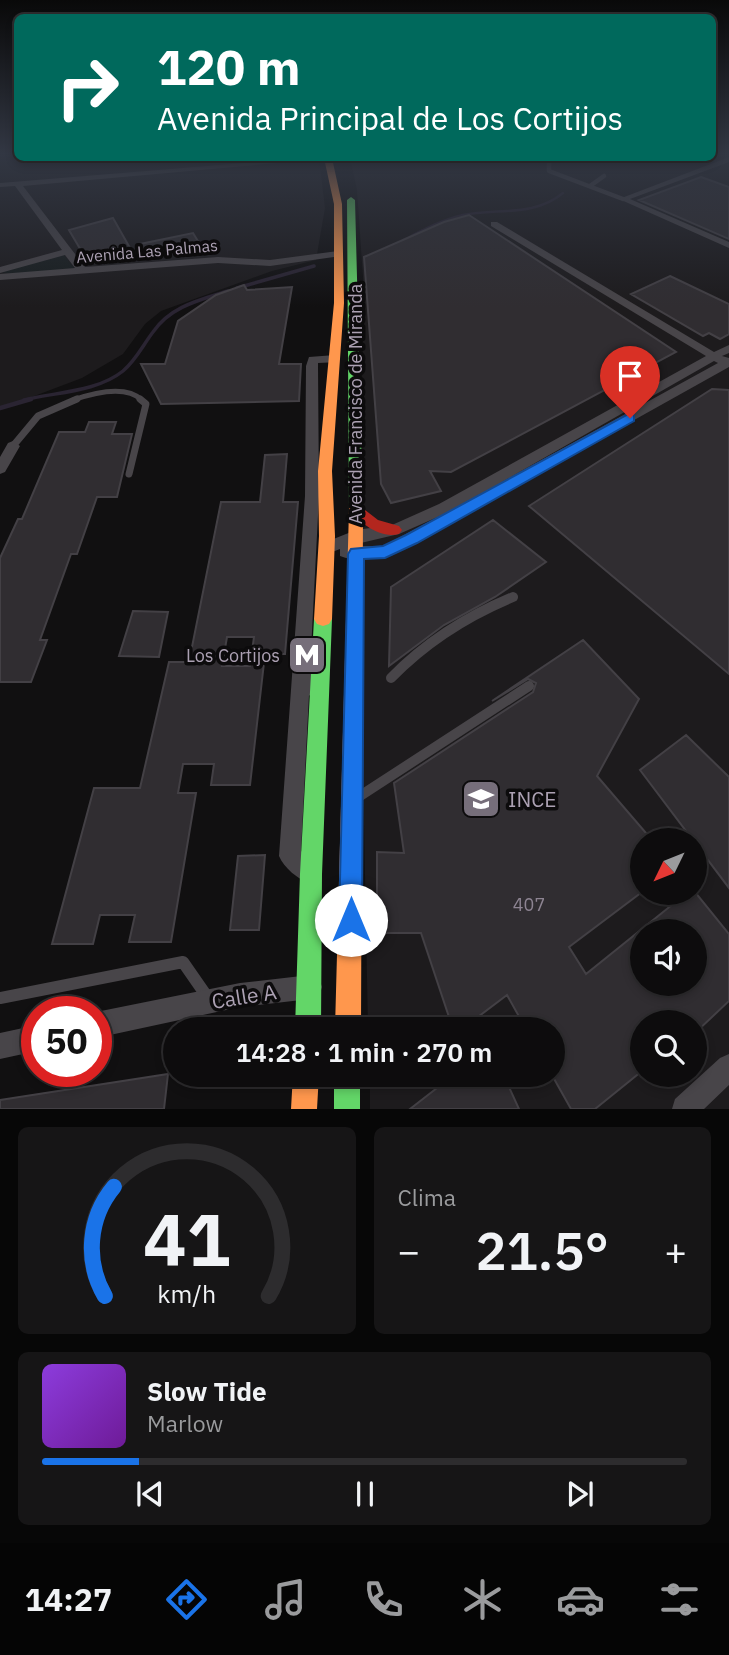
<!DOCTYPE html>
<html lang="es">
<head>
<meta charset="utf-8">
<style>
	:root { --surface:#0d0c0d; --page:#161516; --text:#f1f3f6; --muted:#9a9b9d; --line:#2d2c2e; --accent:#1a73e8 }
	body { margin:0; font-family:"IBM Plex Sans",sans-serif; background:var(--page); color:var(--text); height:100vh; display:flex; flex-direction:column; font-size:26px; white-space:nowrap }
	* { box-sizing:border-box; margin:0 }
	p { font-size:23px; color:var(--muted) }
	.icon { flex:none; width:38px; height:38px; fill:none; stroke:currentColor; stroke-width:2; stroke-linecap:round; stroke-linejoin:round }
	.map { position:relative; height:1109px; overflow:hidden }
	.side { display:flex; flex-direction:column; gap:18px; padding:18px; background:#070707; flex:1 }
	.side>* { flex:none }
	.guide { position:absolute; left:14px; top:14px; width:702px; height:147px; border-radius:10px; box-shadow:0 4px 10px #0003,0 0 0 2px var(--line); background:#00695c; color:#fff; overflow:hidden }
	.needle { width:46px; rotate:227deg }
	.controls { position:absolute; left:630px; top:828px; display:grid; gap:14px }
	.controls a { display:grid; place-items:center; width:77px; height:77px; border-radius:50%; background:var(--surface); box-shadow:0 4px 10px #0003,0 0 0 2px var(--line); font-size:35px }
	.speed { position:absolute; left:21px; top:996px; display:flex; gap:14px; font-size:35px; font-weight:700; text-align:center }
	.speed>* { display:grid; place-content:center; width:91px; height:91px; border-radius:50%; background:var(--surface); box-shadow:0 4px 10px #0003,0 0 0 2px var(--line); line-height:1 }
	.speed .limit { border:10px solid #d22; background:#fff; color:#111 }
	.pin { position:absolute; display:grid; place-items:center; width:60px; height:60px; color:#fff; margin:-72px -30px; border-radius:50% 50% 50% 0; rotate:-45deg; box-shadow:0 0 7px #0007 }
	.pin .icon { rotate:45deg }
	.me { position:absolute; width:77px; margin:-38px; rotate:0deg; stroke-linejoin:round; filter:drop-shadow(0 0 5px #0008) }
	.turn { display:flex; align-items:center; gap:24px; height:147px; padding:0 28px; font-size:32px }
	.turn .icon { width:91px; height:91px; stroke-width:2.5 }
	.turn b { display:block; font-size:49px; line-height:60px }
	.big { font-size:52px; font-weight:600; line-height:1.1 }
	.side .widget { flex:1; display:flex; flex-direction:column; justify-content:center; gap:10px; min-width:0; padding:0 24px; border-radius:10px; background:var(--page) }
	.side .dial { align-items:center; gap:0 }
	.dial svg { height:182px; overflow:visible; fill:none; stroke:var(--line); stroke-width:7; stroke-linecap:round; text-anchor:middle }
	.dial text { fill:var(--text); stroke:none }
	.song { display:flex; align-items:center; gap:21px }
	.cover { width:84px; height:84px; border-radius:10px; background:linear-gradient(135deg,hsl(270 70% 55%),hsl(280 70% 35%)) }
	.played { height:7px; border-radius:4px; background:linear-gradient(90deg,var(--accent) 15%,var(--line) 15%) }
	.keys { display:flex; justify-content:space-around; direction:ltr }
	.heat { display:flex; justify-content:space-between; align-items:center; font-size:38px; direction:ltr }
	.side .tiles { flex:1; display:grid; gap:18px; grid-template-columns:1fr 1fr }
	.widget:last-child { grid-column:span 2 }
	.trip { position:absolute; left:163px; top:1017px; width:402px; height:70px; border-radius:35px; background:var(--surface); box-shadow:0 4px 10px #0003,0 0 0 2px var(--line); font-weight:600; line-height:70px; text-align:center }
	.tabs { display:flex; height:112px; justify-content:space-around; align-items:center; background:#050505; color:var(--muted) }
	.tabs .icon { width:49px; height:49px }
	.tabs .selected { color:var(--accent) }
	.tabs b { font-size:32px; color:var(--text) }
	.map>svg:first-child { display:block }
	.built { fill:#1d1b1d; fill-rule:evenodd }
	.green { fill:#181d1e }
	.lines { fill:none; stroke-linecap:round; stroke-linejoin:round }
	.stream-far2 { stroke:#2a2432; stroke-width:2.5 }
	.stream-far1 { stroke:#2a2432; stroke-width:3.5 }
	.stream { stroke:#2a2432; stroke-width:4.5 }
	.building { fill:#302d31; stroke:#434045; stroke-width:2; fill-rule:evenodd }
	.lane-far4 { stroke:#484549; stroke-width:4.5 }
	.lane-far3 { stroke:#484549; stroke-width:5 }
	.lane-far2 { stroke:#484549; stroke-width:7 }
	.lane-far1 { stroke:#484549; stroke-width:10 }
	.lane { stroke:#484549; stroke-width:12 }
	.street { fill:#484549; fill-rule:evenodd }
	.fast { fill:#63d668; fill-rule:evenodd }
	.slow { fill:#ff974d; fill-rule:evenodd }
	.jam { fill:#b3261e; fill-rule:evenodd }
	.route { fill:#1a73e8; stroke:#114b97; stroke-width:2 }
	.labels { text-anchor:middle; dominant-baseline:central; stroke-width:7; stroke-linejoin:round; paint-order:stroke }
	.far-street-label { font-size:16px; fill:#aca1b3; stroke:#0c0b0c }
	.street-label { font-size:18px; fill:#aca1b3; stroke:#0c0b0c }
	.poi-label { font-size:18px; fill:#aca1b3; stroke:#0c0b0c; text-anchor:end }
	.near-number-label { font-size:18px; fill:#8d8492 }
	.near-poi-label { font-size:21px; fill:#aca1b3; stroke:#0c0b0c; text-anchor:start }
	.near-street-label { font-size:21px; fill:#aca1b3; stroke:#0c0b0c }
</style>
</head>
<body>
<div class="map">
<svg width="729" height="1109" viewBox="0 0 729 1109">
	<rect width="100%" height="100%" fill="#111011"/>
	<path class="built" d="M0,152H17L18,158H319L325,208L316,260L272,271L161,311L145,324L123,354L82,378L0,409Z
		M712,152H729V1109H370V1075L553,1074V1029H368L362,722L361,423L364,292L357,190L350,158H712ZM642,840H695V892H642ZM642,931H695V984H642ZM642,1022H695V1074H642Z"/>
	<path class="green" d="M64,255L75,269L14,274L0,272Z"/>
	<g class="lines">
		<path class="stream-far2" d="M402,241C421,231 441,220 463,215C498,208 534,217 563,193"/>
		<path class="stream-far1" d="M237,288L314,266
			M24,400C56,392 97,392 123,371C136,360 143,345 153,332C171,306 200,300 228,291"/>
		<path class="stream" d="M0,408L31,399"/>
	</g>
	<path class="building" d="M701,177L729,187V239L639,200Z
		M469,215L676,352L451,472L430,471L441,491L391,503L381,484L364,257L444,222Z
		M113,218L134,255L89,264L69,230Z
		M193,233L201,246L149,259L140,244Z
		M670,276L729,304V334L720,339L709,333L703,336L631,294Z
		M244,285L247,290L292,287L279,364H301L299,401L161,404L141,364H165L178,321L216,295Z
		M712,389L729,390V674L529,506Z
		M89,422H116L112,434H132L117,497H97L77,554H71L40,640H47L31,682H0V558L18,519H22L59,432H85Z
		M287,454L283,502H298L285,654H265L250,785H211L214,764H183L178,793H196L171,942H129L135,915H100L93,944H52L94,788H140L169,662H189L221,502H260L265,455ZM227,637H254L250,666H222Z
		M493,520L546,562L495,597L444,625L389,666L391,587Z
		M133,611L168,612L159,657L119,656Z
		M583,640L639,699L597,776L652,840H642V892L569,947L586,974L688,892H695L729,934V1001L695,1033V1022H642V1071L595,1109H571L553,1077V1029H526L507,995L462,1029H453L421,933H377V852L404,853L394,783L533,692L536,683L528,679L492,701ZM642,931H695V984H642Z
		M686,735L729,777V888L640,770Z
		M265,855L259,930H230L238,856Z
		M168,1074L164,1109H0V1100Z
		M455,1074H503L519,1109H410Z"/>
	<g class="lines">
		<path class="lane-far4" d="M549,158V171L623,199
			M590,186L604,176"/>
		<path class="lane-far3" d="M73,400C93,393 125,384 142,400"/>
		<path class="lane-far2" d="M13,446L38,416L77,399
			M129,474L146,404L140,399"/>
		<path class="lane-far1" d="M391,678C426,642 467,616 513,597
			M360,796L529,686"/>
		<path class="lane" d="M0,998L183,962L208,998"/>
		<path class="street" d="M729,157V162L630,199L729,242V248L619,199Z
			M306,158H332L23,186L85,267L218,257L270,260L338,251L343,254L341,256L270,266L218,263L0,280V274L75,268L65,255L0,273V267L62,250L15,186L0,187V183Z
			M491,222H497L714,352L729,345V353L722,356L729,358V367L391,556L346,558L340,556V549L327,554L321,552L319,548L321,544L356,530L392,525L439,504L706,356L491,226ZM714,361L718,363L500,483ZM440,516L383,546H348L399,534Z
			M335,355L339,356V362L318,363V366L319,496L310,670L329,695L327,701L320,704L309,695L301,851L318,865L321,873L318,881L310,884C298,879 284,868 279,856L305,496L306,366L309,357Z
			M13,441L20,446L5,472L0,474V457L8,443Z
			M310,975L319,978L322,987L319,996L310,999L240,1007L96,1038V1012L240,983Z
			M37,1025V1051L0,1059V1033Z
			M729,1054V1085L704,1109H672L675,1099L720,1058Z"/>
		<path class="fast" d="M351,197L355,200L363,509L356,514L349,509L347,200Z
			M323,612L329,614L332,619L322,874L321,1029H295L300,874L314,619L317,614Z
			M334,1074H360V1109H334Z"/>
		<path class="slow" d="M324,158H332L342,204L344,303L332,471L335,536L332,619L329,624L323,626L317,624L314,619L319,536L318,471L334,303V204Z
			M356,504L363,509L361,1029H335L349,509Z
			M293,1074H319L317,1109H291Z"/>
		<path class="jam" d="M356,503L378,520L399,526L402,530L399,534C380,539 359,523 349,508Z"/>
	</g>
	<linearGradient id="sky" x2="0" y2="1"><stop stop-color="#090909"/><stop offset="0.5" stop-color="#323743"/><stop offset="1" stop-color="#323743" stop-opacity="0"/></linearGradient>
	<rect width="729" height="307" fill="url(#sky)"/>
	<path class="route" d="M630,413L634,415V421L417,543L385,558L364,559L362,920L359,929L351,932L342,929L339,920L348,554L351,549L383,546L406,535Z"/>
	<defs>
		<symbol id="metro-square" viewBox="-11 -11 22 22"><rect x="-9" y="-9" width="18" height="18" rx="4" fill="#766e7a" stroke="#0c0b0c"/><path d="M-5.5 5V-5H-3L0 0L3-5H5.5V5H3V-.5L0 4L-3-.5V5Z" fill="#fff"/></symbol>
		<symbol id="university-square" viewBox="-11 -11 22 22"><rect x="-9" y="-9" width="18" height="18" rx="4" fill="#766e7a" stroke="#0c0b0c"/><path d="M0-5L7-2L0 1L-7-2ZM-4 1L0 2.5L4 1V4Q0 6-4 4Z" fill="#fff"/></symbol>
	</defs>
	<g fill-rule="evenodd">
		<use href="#metro-square" x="285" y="633" width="44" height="44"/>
		<use href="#university-square" x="459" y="777" width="44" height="44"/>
	</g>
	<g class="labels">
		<g class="far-street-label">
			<text transform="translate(147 251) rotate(-5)">Avenida Las Palmas</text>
		</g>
		<g class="street-label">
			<text transform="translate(355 404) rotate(-90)">Avenida Francisco de Miranda</text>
		</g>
		<g class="poi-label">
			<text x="280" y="655">Los Cortijos</text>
		</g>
		<g class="near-number-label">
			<text x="529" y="904">407</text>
		</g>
		<g class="near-poi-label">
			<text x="508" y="799">INCE</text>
		</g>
		<g class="near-street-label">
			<text transform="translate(244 996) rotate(-9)">Calle A</text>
		</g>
	</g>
</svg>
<div class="controls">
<a><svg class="needle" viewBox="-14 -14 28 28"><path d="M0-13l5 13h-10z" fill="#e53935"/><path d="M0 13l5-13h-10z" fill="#9a9b9d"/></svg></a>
<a><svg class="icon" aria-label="sound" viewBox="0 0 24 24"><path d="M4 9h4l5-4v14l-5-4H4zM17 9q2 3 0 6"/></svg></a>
<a><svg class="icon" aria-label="search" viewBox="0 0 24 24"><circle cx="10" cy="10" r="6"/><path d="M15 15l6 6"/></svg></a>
</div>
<div class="speed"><div class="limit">50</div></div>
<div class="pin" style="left:630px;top:418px;background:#d93025"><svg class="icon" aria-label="arrive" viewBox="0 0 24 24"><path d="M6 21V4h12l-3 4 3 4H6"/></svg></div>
<svg class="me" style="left:351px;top:920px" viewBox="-20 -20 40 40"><circle r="19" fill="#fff"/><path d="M0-13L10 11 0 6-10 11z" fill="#1a73e8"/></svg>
<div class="trip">14:28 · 1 min · 270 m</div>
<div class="guide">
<div class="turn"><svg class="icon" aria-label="right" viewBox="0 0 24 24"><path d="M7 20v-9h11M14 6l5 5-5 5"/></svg><div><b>120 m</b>Avenida Principal de Los Cortijos</div></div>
</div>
</div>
<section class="side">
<div class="tiles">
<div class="widget dial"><svg viewBox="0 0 100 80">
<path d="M14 69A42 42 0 1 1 86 69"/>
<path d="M14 69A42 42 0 0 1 18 21" stroke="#1a73e8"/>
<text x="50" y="56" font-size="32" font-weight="700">41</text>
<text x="50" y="72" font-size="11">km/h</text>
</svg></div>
<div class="widget"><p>Clima</p>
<div class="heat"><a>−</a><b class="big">21.5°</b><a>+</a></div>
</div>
<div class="widget">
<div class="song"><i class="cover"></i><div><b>Slow Tide</b><p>Marlow</p></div></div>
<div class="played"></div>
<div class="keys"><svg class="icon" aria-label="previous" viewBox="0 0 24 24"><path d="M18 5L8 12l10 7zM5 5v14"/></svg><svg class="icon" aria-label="pause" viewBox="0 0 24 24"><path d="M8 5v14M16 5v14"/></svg><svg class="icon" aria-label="next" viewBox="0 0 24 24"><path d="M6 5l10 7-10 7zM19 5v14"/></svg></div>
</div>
</div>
</section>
<nav class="tabs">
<b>14:27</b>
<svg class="icon selected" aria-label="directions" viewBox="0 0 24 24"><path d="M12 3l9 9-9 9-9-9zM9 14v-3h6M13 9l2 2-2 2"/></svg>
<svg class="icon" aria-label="music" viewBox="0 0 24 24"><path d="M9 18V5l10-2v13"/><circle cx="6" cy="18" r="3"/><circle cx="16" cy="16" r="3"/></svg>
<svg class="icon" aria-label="phone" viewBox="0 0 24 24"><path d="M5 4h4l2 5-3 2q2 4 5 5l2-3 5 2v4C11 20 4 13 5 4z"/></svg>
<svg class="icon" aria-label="climate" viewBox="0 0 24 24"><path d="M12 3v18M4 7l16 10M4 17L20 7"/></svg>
<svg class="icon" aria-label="car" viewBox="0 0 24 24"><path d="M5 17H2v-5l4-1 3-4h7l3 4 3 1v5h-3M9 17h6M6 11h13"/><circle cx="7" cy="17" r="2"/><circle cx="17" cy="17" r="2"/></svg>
<svg class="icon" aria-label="filters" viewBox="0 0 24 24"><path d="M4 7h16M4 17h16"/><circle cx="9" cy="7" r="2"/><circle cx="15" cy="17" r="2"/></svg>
</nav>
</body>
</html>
